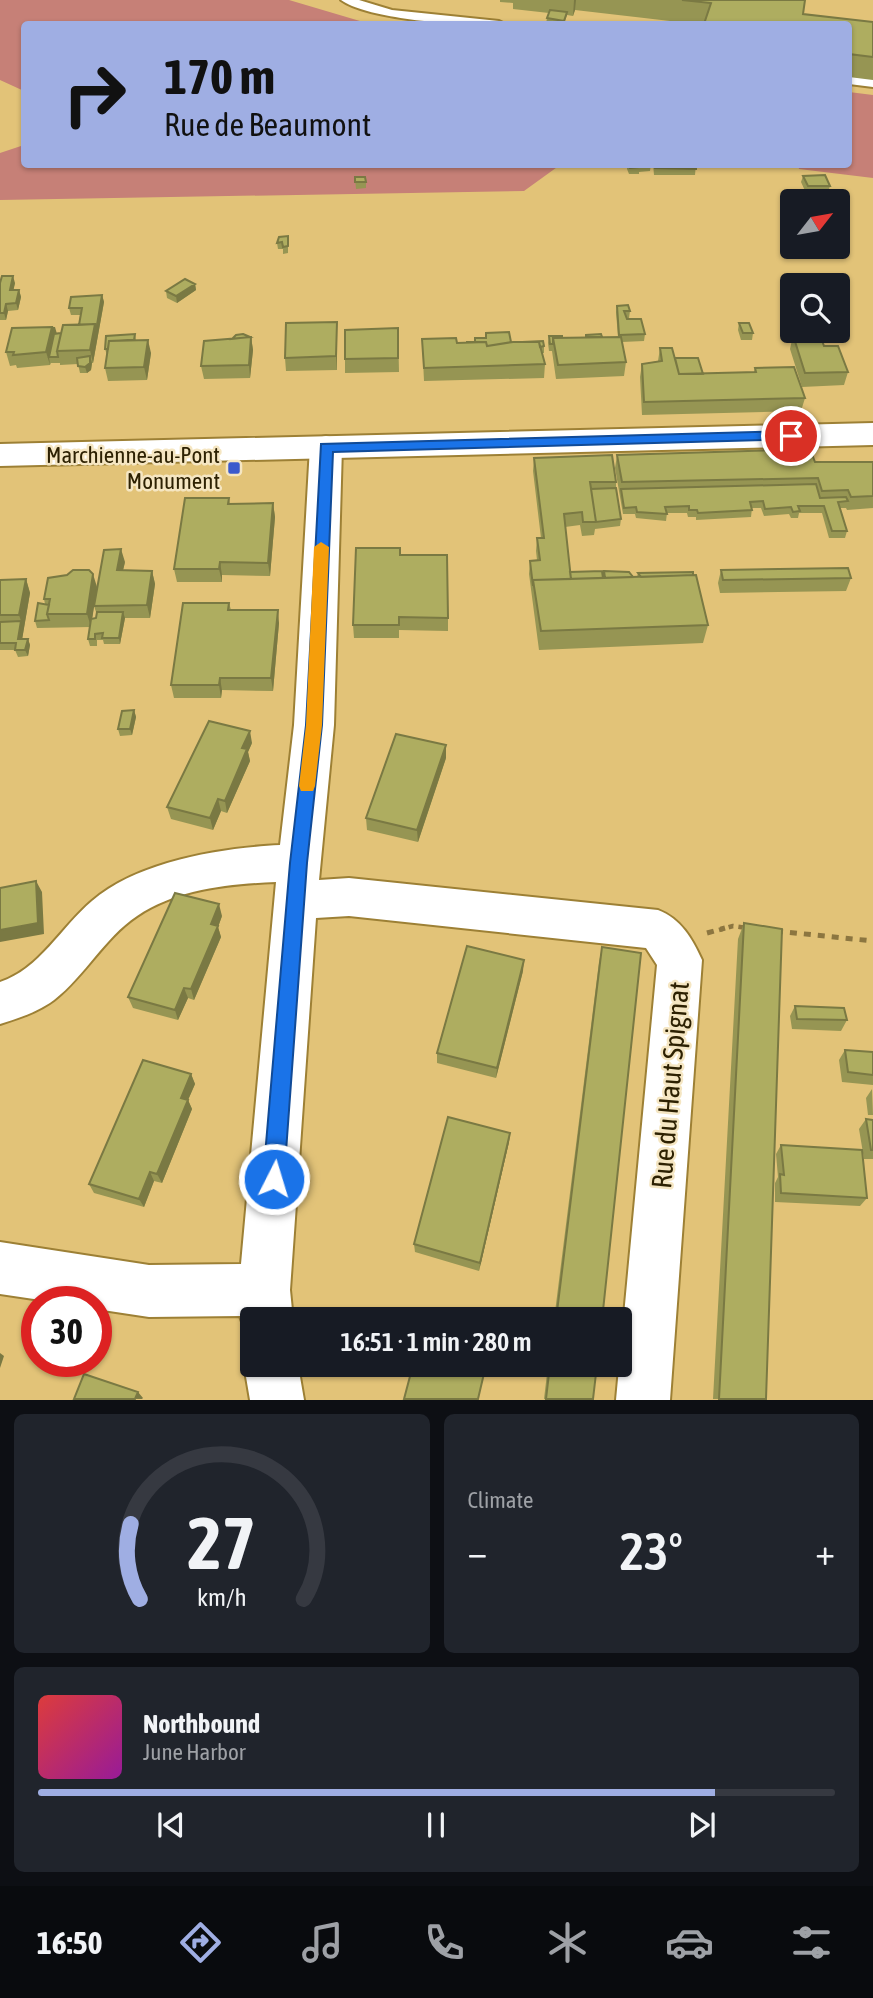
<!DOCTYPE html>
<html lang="en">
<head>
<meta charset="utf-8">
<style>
	:root { --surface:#171b24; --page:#20242c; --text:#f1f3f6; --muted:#9ea1a6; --line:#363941; --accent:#9faee3 }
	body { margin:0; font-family:"Asap Condensed",sans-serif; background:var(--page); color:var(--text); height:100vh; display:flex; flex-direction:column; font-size:26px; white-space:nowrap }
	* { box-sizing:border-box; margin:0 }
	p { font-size:23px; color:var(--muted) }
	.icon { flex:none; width:38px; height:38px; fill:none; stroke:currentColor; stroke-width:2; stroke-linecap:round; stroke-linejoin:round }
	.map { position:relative; height:1400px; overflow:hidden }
	.side { display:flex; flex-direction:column; gap:14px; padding:14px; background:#0d0f14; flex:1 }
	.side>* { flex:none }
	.banner { position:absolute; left:21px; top:21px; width:831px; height:147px; border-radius:7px; box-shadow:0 2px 5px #0004; background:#9faee3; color:#111; overflow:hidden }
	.needle { width:46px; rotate:59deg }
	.tools { position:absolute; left:780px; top:189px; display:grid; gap:14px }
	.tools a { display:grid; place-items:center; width:70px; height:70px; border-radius:7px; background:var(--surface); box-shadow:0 2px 5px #0004; font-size:35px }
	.speed { position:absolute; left:21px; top:1286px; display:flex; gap:14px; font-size:35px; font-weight:700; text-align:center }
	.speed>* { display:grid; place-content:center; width:91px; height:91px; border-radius:50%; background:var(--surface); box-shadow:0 2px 5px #0004; line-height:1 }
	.speed .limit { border:10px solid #d22; background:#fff; color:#111 }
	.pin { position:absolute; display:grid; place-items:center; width:60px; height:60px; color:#fff; margin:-30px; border:4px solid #fff; border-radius:50%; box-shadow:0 2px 7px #0007 }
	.me { position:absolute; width:77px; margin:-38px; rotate:5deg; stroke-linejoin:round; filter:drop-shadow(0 0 5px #0008) }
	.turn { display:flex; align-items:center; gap:24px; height:147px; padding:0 28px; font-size:32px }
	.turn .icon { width:91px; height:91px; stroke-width:2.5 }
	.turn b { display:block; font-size:49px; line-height:60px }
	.big { font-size:52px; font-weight:600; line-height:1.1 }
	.side .tile { flex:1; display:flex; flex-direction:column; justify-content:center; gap:10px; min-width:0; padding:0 24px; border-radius:10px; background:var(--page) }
	.side .dial { align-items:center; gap:0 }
	.dial svg { height:182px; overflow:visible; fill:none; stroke:var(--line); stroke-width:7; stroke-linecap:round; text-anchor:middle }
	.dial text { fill:var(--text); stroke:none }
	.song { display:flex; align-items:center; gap:21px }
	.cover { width:84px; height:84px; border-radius:10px; background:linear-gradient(135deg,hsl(0 70% 55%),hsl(300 70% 35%)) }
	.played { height:7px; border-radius:4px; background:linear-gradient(90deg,var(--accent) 85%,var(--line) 85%) }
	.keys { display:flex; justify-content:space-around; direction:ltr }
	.heat { display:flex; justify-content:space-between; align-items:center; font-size:38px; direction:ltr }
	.side .tiles { flex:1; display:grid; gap:14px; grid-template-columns:1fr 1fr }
	.tile:last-child { grid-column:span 2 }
	.trip { position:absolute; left:240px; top:1307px; width:392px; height:70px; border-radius:7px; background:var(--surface); box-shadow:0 2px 5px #0004; font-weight:600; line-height:70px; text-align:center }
	.dock { display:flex; height:112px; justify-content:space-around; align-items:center; background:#090b0e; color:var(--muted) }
	.dock .icon { width:49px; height:49px }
	.dock .active { color:var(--accent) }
	.dock b { font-size:32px; color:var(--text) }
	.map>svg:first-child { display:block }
	.green { fill:#c68077 }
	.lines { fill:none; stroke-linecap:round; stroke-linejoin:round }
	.lane-casing { stroke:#9d8035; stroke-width:4 }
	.street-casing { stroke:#9d8035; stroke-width:4 }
	.secondary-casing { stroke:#9d8035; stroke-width:4 }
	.path-far1 { stroke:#8c7640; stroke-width:4.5; stroke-dasharray:5 5; stroke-linecap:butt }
	.path { stroke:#8c7640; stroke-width:5; stroke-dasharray:7 7; stroke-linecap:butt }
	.lane { fill:#fff; fill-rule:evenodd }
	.street { fill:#fff; fill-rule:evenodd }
	.secondary { fill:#fff; fill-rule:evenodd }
	.wall { fill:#969553; fill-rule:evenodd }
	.shaded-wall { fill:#7a7943 }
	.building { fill:#aead60; stroke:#7a7943; stroke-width:2 }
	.route { fill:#1a73e8; stroke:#114b97; stroke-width:2 }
	.slow { fill:#f59e0b }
	.poi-dot { fill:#3b5acc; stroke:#f5e6c2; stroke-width:2.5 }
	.labels { text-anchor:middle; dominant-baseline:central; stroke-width:5; stroke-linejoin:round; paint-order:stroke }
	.poi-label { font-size:23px; fill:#2d2102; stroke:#f5e6c2; text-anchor:end }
	.near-street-label { font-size:28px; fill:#2d2102; stroke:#f5e6c2 }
</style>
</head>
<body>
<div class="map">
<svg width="873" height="1400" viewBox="0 0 873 1400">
	<rect width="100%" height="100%" fill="#e2c378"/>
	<path class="green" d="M0,0H289L370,24H24V91L0,80Z
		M849,92L873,95V178L799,169L798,165L849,164Z
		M24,145V164L560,165L524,191L0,200V153Z"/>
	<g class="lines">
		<defs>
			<path id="lane" d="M341,0H359L392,10L499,21L505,24C471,27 368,20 341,0Z
				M849,76L873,79V87L849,84Z"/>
			<path id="street" d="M326,436L338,439L342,447L334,725L319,880L349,878L658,910C681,919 692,938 702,960L670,1400H616L657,965L646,948L349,916L316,918L290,1290L293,1320H252V1340L248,1339L240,1316L149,1317L96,1309V1302H54L0,1294V1242L149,1265L241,1264L276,882C229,884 177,889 137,916C104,938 85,976 54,1000C38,1012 19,1018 0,1024V982C40,969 61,927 92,901C138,861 221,848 280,845L294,725L310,447L314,439Z
				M252,1346V1365H298L304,1400H250L244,1365Z"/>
			<path id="secondary" d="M873,423V445L0,466V444Z"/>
		</defs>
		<use href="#lane" class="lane-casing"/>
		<use href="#street" class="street-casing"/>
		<use href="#secondary" class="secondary-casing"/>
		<path class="path-far1" d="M719,930L733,926L747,928"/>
		<path class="path" d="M776,931L873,941
			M707,933L725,928"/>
		<use href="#lane" class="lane"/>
		<use href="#street" class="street"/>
		<use href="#secondary" class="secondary"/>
	</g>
	<path class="wall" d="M500,0H805L803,14L873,22V80L849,77V24H696L575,10L573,16L567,15L564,24H546L547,18L549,13L513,9V3L500,2Z
		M627,164H651L650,171L639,172V174H629L627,169Z
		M653,164H696L695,175H654Z
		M803,176L830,186L828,192L806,193L801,182Z
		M355,177L366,182V188L356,189Z
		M833,192L846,199L844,205L838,201H833L832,199Z
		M288,236V253L283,254V249H278L277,243Z
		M0,283H15L13,290H19L21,297L18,310L8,311L6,320H0Z
		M195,284L196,290L177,303L167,298L166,291Z
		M102,295L104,302L93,363H92L91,370L87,373H80L78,364L60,365V363H51L50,365L17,368L16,365L10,366L6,352L56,333H61L79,325L80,315H71L69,308Z
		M617,306L630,311L629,318H626L627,319L645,334L644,341L622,342L626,362L624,376L556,379L552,351H549L548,343L549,336L562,338L618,337L616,312Z
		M739,323L753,333L752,340H741L738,330Z
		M398,328L399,372L345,373V359Z
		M135,334L136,340L151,353L147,380L108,381L105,368L107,355L105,349Z
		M337,335V370L286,371L285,358Z
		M793,335L848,372L844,385L802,387L790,349Z
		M250,337H251L253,350L250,378L204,379L201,366Z
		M422,339L457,343L511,342L544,346V353H542L545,364L544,378L424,381Z
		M660,348L703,374L754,372L755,368L805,398L801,411L642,415L640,377L642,364L658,361Z
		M617,455L815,462H873V508L847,510L846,508H840L847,531L845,538H829L822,513H799L798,518H791L789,514L764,516L761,508H752L751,517L696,520V517H688L687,513H667L666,521L636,518L635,514H623L615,468Z
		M534,458L616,482V488L621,519L620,526L595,529L594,535L582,536L580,525L565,527L570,572L603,578L604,571L633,577H637L638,573L708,625L703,643L539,650L529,574L530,561L537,560L536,551L537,538H541L533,471Z
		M229,498L230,504L273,503L275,517L270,576L222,575V582H177L174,569Z
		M400,548V555L448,618V631L399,630V638H354L353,625Z
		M125,562L123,570L152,571L155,584L150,618H125L120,644H104L103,640H97V646H90L88,639L90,627L37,628L35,621L45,604L44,599L97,587L94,604ZM94,606L97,615L96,618H92Z
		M721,570L851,578L846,591L720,593L718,583Z
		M26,579L30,593L22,639H28L30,645L28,656L18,657L15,650H0V580Z
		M229,603L231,610L279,623L273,691L222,690L221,698H174L171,685Z
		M134,710L136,717L132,735L120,736L118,729Z
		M252,743L248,752L250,761L227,813L221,811L213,830L171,819L167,807Z
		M446,758L418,842L367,830L366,818Z
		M222,916L218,927L221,937L194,1000L188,998L178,1020L133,1008L128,997Z
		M744,923L766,1399H713L738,939Z
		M602,947V1320H554L599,962Z
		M523,971L496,1078L437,1063V1053Z
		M795,1006L847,1020L841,1031L792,1029L790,1016Z
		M845,1050L873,1052V1085L842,1082L839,1060Z
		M191,1074L195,1084L188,1100L192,1109L162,1183L154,1181L144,1207L94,1193L89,1184Z
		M872,1089L873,1115H868L866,1098Z
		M866,1119L873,1120V1159H864L859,1129Z
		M510,1133L509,1142L479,1271L415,1252L414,1244Z
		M781,1145L867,1198L860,1206L775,1202V1183L778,1177L776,1154Z
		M548,1365H597L593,1399H544Z"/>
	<path class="shaded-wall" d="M574,0H576L575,10L573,16Z
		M846,199L844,205L838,206V200Z
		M13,276L15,283L12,297L10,290Z
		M195,284L196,290L177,303L176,296Z
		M19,290L21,297L18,310L16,303Z
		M102,295L104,302L93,363L90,350L95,324Z
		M6,304L8,311L6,320L4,313Z
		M337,322V370L336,356Z
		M52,327H55L57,334L49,357L50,365L46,352Z
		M251,337L253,350L250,378L249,365Z
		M148,340L151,353L147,380L144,367Z
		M90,356L92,363L91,370L87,373L85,367Z
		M273,503L275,517L270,576L268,563Z
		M121,549L125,562L120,583L117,570Z
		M220,562L222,575V582L219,569Z
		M152,571L155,584L150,618L147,605Z
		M93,574L97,587L91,627L87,614Z
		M26,579L30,593L21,646L18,639L21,621L19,615Z
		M278,610L279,623L273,691L271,678Z
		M123,612L125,618L120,644L119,638Z
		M28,639L30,645L28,656L25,650Z
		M220,678L222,690L221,698L219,685Z
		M134,710L136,717L132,735L130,729Z
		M250,731L252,743L248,752L250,761L227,813L225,801L242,748Z
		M446,745V758L418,842L417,830Z
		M218,799L221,811L213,830L210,818Z
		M36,881L42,892L44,934L0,942V930Z
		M219,904L222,916L218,927L221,937L194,1000L191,989L211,924Z
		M524,960L523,971L496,1078L497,1068Z
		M184,988L188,998L178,1020L175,1010Z
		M191,1074L195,1084L188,1100L192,1109L162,1183L157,1174L181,1098Z
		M510,1133L509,1142L479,1271L480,1263Z
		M150,1172L154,1181L144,1207L139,1199Z
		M0,1353L4,1356L0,1368Z
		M138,1392L143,1398L142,1399H135Z"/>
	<path class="building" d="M682,0H805L803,14L873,22V57L849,54V24H704L711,3Z
		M550,10L567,12L564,21L547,18Z
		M629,164H651V165H639L640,167L630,168Z
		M654,164H696V169L655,168Z
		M825,175L830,186H808L803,176Z
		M355,177H365L366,182H355Z
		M833,192H841L846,199L838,200Z
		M288,236V246L283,247L282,242L277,243L279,237Z
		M2,276H13L10,290H19L16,303L6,304L4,313H0V283Z
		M185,279L195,284L176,296L166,291Z
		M102,295L96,331L95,324L79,325L82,308H69L71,297Z
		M628,305L630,311H624L627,319H641L645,334L619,335L617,306Z
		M337,322L336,356L285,358L286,323Z
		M739,323H749L753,333H743Z
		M95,324L90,350L57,351L63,325Z
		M52,327L46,352L13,355L14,352H6L12,328Z
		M398,328V358L345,359V330Z
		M509,332L511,342L487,346L486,342H466H475V338H486V333Z
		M61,333L57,351L58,357H49L54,334Z
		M135,334L134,340L109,341L108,349H105L106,336Z
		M243,334L250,337L232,339L236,335Z
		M601,334L602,337H586V335Z
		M793,335H820L824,346H838L848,372L805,373Z
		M549,336H562V338H553V344H550Z
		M251,337L249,365L201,366L204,341Z
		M621,337L626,362L558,365L553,338Z
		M456,338L457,343L486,342L487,346L513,342H539L545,364L424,368L422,339Z
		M148,340L144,367L105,368L109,341Z
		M543,341L544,346L540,347L539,342H522Z
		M660,348H672L679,374L756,372L755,368L794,367L805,398L644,402L642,364L662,361Z
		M90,356V363L85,367L78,366L77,358Z
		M675,358H698L703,374H679Z
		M810,449L815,462H873V496L851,497L848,490L822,491L818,478L622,482L617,455Z
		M612,455L616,482H590L596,522H583L582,512L564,514L571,579L533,580V586L530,561L540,560L537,538H544L534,458Z
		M816,484L820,498L846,497L848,501L838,502L847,531H832L824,506H798L800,511L793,512L791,507L765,509L763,501L750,502L752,510L698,513L697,510H689V506L665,507L667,514L637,512L636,507L624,508L621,489Z
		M616,488L621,519L596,522L591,489Z
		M185,498H229L228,504L273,503L268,563L220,562L219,569H174Z
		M356,548H400V555H447L448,618L399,617V625H353Z
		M121,549L117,570L152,571L147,605L94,606L104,550Z
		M848,568L851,578L723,580L721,570Z
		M73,570H89L93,574L87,614H47L50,599H44L48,578L67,575Z
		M602,571L603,578L571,579L570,572Z
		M604,571L629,572L633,577L605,578Z
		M693,572V575L641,577L638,573Z
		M696,575L708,625L541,631L533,580Z
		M26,579L19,615H0V580Z
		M38,603L49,605L47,614L49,620L35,621Z
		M183,603H229L228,610H278L271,678H220L219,685H171Z
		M97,612H123L119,638H102L103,633L95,634V639H88L91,619L96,618Z
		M21,621L18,639H28L25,650H15L16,643H0V622Z
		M134,710L130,729H118L122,711Z
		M209,721L250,731L242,748L247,749L225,801L218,799L210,818L167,807Z
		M396,734L446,745L417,830L366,818Z
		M36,881L38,923L0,930V888Z
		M175,893L219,904L211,924L218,926L191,989L184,988L175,1010L128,997Z
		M744,923L782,929L766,1399H719Z
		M467,946L524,960L497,1068L437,1053Z
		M602,947L641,953L602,1320H556Z
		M795,1006L844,1008L847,1020L797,1019Z
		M845,1050L873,1052V1075L848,1072Z
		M143,1060L191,1074L181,1098L188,1100L157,1174L150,1172L139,1199L89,1184Z
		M448,1117L510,1133L480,1263L414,1244Z
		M866,1119L873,1120V1150H871Z
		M781,1145L862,1150L867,1198L781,1193L780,1174L784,1175Z
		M413,1365H486L478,1399H404Z
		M550,1365H597L593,1399H546Z
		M84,1374L138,1392L135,1399H74Z"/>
	<path class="route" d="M791,431L798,436L796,439L333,452L322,725L307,863L284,1179L281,1186L274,1189L266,1186L263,1179L290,863L306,725L321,444Z"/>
	<path class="slow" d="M321,542L329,547L322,725L315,786L313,791H301L299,786L306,725L314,547Z"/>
	<rect class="poi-dot" x="227" y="461" width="14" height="14" rx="3.5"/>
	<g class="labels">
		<g class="poi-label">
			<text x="220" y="455">Marchienne-au-Pont<tspan x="220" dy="26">Monument</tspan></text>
		</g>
		<g class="near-street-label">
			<text transform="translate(670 1085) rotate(-85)">Rue du Haut Spignat</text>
		</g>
	</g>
</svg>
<div class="tools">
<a><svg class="needle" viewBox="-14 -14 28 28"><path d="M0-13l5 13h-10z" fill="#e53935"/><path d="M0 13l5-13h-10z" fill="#9ea1a6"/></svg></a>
<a><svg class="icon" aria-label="search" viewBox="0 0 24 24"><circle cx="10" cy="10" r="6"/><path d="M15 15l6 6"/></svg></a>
</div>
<div class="speed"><div class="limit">30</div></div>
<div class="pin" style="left:791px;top:436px;background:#d93025"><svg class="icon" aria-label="arrive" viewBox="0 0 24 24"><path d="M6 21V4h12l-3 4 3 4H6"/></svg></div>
<svg class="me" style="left:274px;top:1179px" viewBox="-20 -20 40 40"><circle r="17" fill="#1a73e8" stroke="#fff" stroke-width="3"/><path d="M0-11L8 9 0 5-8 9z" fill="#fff"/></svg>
<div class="trip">16:51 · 1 min · 280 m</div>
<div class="banner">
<div class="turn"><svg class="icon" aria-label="right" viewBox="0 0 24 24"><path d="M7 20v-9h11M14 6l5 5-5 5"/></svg><div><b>170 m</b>Rue de Beaumont</div></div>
</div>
</div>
<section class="side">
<div class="tiles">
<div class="tile dial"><svg viewBox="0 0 100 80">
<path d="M14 69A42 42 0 1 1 86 69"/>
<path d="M14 69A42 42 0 0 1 10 36" stroke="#9faee3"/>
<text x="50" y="56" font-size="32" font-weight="700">27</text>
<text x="50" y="72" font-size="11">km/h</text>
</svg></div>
<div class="tile"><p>Climate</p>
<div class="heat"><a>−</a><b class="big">23°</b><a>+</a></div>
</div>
<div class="tile">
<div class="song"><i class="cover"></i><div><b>Northbound</b><p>June Harbor</p></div></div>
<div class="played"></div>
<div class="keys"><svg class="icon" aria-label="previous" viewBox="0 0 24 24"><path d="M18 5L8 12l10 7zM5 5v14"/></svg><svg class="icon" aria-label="pause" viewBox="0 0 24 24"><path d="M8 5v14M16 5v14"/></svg><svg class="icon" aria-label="next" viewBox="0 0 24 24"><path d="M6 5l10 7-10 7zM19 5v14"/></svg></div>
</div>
</div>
</section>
<nav class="dock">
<b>16:50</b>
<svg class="icon active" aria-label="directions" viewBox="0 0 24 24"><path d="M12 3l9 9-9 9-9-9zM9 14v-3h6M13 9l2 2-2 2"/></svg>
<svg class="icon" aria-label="music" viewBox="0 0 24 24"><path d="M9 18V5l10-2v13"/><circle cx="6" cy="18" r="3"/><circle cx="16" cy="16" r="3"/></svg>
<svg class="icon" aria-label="phone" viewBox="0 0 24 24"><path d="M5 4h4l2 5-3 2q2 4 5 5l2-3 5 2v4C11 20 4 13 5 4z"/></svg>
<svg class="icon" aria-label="climate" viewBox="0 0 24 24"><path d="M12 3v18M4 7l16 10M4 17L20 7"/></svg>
<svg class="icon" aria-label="car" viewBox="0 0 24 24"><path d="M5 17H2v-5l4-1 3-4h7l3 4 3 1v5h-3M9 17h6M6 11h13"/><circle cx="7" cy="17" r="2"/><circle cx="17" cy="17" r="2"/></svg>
<svg class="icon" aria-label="filters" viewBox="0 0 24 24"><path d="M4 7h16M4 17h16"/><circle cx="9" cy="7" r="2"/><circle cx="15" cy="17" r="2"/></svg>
</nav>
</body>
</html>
